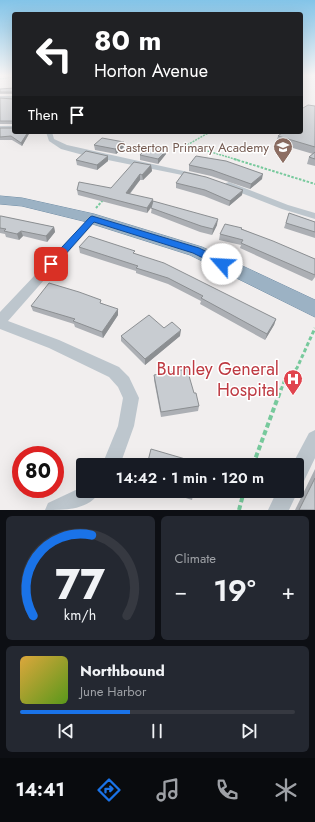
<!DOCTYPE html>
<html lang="en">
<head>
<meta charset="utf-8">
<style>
	:root { --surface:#171b24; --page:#242831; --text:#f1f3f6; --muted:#9ea1a6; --line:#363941; --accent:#1a73e8 }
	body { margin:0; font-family:Jost,sans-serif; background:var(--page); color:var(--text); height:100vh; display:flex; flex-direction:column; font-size:15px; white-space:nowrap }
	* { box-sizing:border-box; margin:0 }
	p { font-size:13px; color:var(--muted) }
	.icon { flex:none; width:22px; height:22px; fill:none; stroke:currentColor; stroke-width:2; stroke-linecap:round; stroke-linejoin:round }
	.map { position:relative; height:510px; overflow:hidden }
	.drawer { display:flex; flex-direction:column; gap:6px; padding:6px; background:#0d0f14; flex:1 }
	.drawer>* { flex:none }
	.guide { position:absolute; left:12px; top:12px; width:291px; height:122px; border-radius:4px; box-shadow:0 4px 16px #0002; background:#202124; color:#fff; overflow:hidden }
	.speed { position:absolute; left:12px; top:446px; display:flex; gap:8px; font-size:20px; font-weight:700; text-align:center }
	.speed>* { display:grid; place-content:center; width:52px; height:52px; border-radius:50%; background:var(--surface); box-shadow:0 4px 16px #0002; line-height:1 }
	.speed .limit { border:6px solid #d22; background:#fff; color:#111 }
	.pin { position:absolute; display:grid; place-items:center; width:34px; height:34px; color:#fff; margin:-17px; border-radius:8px; box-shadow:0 2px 6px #0006 }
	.me { position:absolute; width:44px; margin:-22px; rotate:296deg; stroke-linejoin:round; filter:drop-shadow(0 0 3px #0008) }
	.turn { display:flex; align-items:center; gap:14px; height:84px; padding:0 16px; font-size:18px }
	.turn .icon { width:52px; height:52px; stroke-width:2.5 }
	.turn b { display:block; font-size:28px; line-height:34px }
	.then { display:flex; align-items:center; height:38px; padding:0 16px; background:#0003; gap:8px; font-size:15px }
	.big { font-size:30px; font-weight:600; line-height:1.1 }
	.drawer .widget { flex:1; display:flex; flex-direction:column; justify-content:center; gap:6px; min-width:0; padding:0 14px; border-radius:6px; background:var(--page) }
	.drawer .dial { align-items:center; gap:0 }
	.dial svg { height:104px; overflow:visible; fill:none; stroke:var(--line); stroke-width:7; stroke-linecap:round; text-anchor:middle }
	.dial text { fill:var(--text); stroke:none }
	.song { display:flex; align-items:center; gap:12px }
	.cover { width:48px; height:48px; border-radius:6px; background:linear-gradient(135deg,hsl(40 70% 55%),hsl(90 70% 35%)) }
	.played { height:4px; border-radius:2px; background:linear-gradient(90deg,var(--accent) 40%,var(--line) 40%) }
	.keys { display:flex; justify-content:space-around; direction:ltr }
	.heat { display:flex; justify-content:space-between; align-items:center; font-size:22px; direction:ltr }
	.drawer .tiles { flex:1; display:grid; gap:6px; grid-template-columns:1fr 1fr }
	.widget:last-child { grid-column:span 2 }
	.trip { position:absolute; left:76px; top:458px; width:228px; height:40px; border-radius:4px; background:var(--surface); box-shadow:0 4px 16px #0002; font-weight:600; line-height:40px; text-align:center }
	.menu { display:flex; height:64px; justify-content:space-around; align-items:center; background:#090b0e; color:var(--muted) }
	.menu .icon { width:28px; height:28px }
	.menu .selected { color:var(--accent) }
	.menu b { font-size:18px; color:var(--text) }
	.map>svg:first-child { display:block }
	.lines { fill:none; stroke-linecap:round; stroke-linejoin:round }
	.trunk-casing { stroke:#738fa7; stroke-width:1 }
	.path-far4 { stroke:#77c99c; stroke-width:1; stroke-dasharray:1.5 1; stroke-linecap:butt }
	.path-far3 { stroke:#77c99c; stroke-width:1.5; stroke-dasharray:2 1; stroke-linecap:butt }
	.path-far2 { stroke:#77c99c; stroke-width:2; stroke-dasharray:2.5 1.5; stroke-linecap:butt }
	.path-far1 { stroke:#77c99c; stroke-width:3; stroke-dasharray:4 2.5; stroke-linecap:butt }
	.path { stroke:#77c99c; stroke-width:4; stroke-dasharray:5 3; stroke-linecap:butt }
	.minor { fill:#bdc6cd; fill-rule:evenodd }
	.trunk { fill:#9cb2c4; fill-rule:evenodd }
	.wall { fill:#acafb4 }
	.shaded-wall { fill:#8c8f92 }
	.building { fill:#c8ccd1; stroke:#8c8f92 }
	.route { fill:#1a73e8; stroke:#114b97 }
	.labels { text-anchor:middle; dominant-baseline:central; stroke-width:3; stroke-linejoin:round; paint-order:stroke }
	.far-education-label { font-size:13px; fill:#785e54; stroke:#fff; text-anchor:end }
	.near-health-label { font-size:18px; fill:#be3a42; stroke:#fff; text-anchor:end }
</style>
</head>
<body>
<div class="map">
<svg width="315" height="510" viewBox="0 0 315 510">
	<rect width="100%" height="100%" fill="#f1eeee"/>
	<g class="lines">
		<defs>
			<path id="trunk" d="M0,196L22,198L94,214L202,247L315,300V317L190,255L83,221L22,206L0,204Z"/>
		</defs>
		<use href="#trunk" class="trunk-casing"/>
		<path class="path-far4" d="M0,79L14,77"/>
		<path class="path-far3" d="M210,132L187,145L238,160"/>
		<path class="path-far2" d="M234,159L315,184
			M96,208L103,200"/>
		<path class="path-far1" d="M281,390L285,379L297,368L315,328"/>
		<path class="path" d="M253,465L281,389
			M239,510L244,491"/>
		<path class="minor" d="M0,96H14V100H0Z
			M0,126H14V130H0Z
			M46,132H52L54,139L67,145L197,174L201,176L197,178L83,155L61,149L49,141Z
			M158,132H165L162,134Z
			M229,182L288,205L315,213V219L282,209L226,187L225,185L226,183Z
			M93,216L98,219L96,221L8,321L59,340L119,367L129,377L139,398L134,426L120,465H102L118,426L123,398L118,387L109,377L49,348L0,329V312L90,217Z
			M315,430V458L304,481L297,483V465H292L309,433Z
			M83,484V491H100C90,510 66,510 45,510L48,503L80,488Z
			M297,490L298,491L289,510H268L277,491H297Z"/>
		<use href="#trunk" class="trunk"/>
	</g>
	<path class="wall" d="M14,88V94H0V89Z
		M14,96V124H0V98L13,99Z
		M315,106V166L307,164L309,157L313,154L276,143L278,136L301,132L303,108Z
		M0,128L30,132L22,146L12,140H0Z
		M94,145L124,147L116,154L95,150Z
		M166,154L158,164L140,160V155Z
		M108,156V161L97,170L77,165L76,160Z
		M151,165L152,171L143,180H140L130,194L153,201L217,225L212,235L200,232L151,213L152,207L147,213L78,195L77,190L111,188Z
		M189,165L262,179L250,189L211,176L189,171Z
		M176,183L242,195L229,206L204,196L176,188Z
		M289,213L315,222V238L284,228Z
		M0,216L54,227L55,232L47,242L23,236L19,240L6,237L5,234L0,233Z
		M242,229L315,259V277L312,281L240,248L241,245L219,240L220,234Z
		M79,247L136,254L276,319L274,325L265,340L200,304L201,301L168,284L136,273V271L80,253Z
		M102,303L118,315L103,338L75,327L74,324L33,311L31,306Z
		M164,328L180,336L145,365L121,341V336Z
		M154,375L194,393L199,406L198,411L161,417L154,380Z
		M315,469V510H295Z
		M164,491H194L192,500Z"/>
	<path class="shaded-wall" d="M28,132H30L22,146L21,143Z
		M124,142V147L116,154L115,149Z
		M167,150L166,154L158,164V159Z
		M108,156V161L97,170V165Z
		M151,165L152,171L143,180L142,175Z
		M140,174V180L126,198V193Z
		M263,174L262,179L250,189L251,184Z
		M243,190L242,195L229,206L230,201Z
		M153,199V204L147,213V208Z
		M218,219L217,225L212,235L213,229Z
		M54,227L55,232L47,242L46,236Z
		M21,231L23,236L19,240L17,234Z
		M118,309V315L103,338L102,332Z
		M276,319L274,325L265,340L267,334Z
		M181,330L180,336L145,365V359Z"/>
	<path class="building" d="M14,88V92H0V89Z
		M14,96V122L13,121H0V98L13,99Z
		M308,105L315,106V147L278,136L283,132H301V108H303Z
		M14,125V132H28L21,143L11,136L0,137V128H13Z
		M102,138L124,142L115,149L94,145Z
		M148,146L167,150L158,159L140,155Z
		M86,151L108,156L97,165L76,160Z
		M315,152V159L309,157Z
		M196,156L226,161L263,174L251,184L212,170L189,165Z
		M134,162L151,165L142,175L140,174L126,193L153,199L147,208L77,190L79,182L111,188Z
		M184,172L206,177L243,190L230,201L205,190L176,183Z
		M153,201L218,219L213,229L201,226L151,208Z
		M289,213L315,222V232L286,223Z
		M0,216H1L54,227L46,236L21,231L17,234L4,231L6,229L0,228Z
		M225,224L242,228L241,229L273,241L315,259V275L241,243L243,240L220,234Z
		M89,236L135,251L133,253L164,263L276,319L267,334L201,298L203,296L168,278L136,268L138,266L79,247Z
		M49,283L79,292L101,300L100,303L118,309L102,332L73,321L75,319L31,306Z
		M149,315L164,328L172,322L181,330L145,359L121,336Z
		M187,369L194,393H196L199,406L161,412L154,375Z
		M151,449L199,463V465H147Z
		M315,478V510H299Z
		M177,491H194L193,496Z"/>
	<linearGradient id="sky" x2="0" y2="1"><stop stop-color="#83c4e8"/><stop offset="0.51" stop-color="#f9f7f7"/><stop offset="1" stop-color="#f9f7f7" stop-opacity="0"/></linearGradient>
	<rect width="315" height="148" fill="url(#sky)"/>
	<path class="route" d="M92,216L199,248L226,261L227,264L226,266H219L193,253L94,222L55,266H48L47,264L48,262L90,217Z"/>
	<defs>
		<symbol id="school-pin" viewBox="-11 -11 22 30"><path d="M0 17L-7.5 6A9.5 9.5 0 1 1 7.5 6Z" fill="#8d6e63" stroke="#fff"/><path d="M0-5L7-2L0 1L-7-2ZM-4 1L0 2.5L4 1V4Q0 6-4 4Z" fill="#fff"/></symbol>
		<symbol id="hospital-pin" viewBox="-11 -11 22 30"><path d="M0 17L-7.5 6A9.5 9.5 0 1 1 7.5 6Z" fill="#e0444e" stroke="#fff"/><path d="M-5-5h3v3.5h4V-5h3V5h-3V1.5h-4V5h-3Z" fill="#fff"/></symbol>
	</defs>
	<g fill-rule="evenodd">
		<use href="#school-pin" x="272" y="136" width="22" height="30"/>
		<use href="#hospital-pin" x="282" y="368" width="22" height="30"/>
	</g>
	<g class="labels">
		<g class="far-education-label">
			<text x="269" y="147">Casterton Primary Academy</text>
		</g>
		<g class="near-health-label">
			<text x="279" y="369">Burnley General<tspan x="279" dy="21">Hospital</tspan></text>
		</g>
	</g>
</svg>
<div class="speed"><div class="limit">80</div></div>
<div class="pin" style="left:51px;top:264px;background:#d93025"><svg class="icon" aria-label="arrive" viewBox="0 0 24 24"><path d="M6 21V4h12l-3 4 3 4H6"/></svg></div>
<svg class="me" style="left:222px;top:264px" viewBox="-20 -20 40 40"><circle r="19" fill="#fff"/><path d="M0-13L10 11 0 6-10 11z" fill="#1a73e8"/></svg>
<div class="trip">14:42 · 1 min · 120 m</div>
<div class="guide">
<div class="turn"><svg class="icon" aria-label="left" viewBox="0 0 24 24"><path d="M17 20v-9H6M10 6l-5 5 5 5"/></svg><div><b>80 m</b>Horton Avenue</div></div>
<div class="then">Then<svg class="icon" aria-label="arrive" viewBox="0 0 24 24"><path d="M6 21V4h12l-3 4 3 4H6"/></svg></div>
</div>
</div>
<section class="drawer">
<div class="tiles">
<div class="widget dial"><svg viewBox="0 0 100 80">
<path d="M14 69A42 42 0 1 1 86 69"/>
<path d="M14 69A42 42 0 0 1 59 7" stroke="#1a73e8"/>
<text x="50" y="56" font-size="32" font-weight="700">77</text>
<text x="50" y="72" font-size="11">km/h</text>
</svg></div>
<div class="widget"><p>Climate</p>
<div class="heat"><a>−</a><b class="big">19°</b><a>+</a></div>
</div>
<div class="widget">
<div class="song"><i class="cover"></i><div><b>Northbound</b><p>June Harbor</p></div></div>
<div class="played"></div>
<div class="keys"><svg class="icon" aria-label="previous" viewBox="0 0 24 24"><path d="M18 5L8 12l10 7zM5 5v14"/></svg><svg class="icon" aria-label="pause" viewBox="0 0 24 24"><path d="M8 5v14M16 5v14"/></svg><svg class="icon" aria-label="next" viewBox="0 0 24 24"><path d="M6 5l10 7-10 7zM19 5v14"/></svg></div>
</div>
</div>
</section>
<nav class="menu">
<b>14:41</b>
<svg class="icon selected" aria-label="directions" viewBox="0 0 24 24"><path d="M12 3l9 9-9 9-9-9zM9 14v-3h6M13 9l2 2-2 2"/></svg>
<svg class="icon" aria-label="music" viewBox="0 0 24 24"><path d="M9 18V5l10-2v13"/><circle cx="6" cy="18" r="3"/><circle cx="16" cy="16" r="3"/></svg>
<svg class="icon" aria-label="phone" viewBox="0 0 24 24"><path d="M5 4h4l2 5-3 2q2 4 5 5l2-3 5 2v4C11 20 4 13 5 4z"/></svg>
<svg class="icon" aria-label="climate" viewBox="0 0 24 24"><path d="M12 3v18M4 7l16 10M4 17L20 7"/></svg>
</nav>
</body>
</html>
